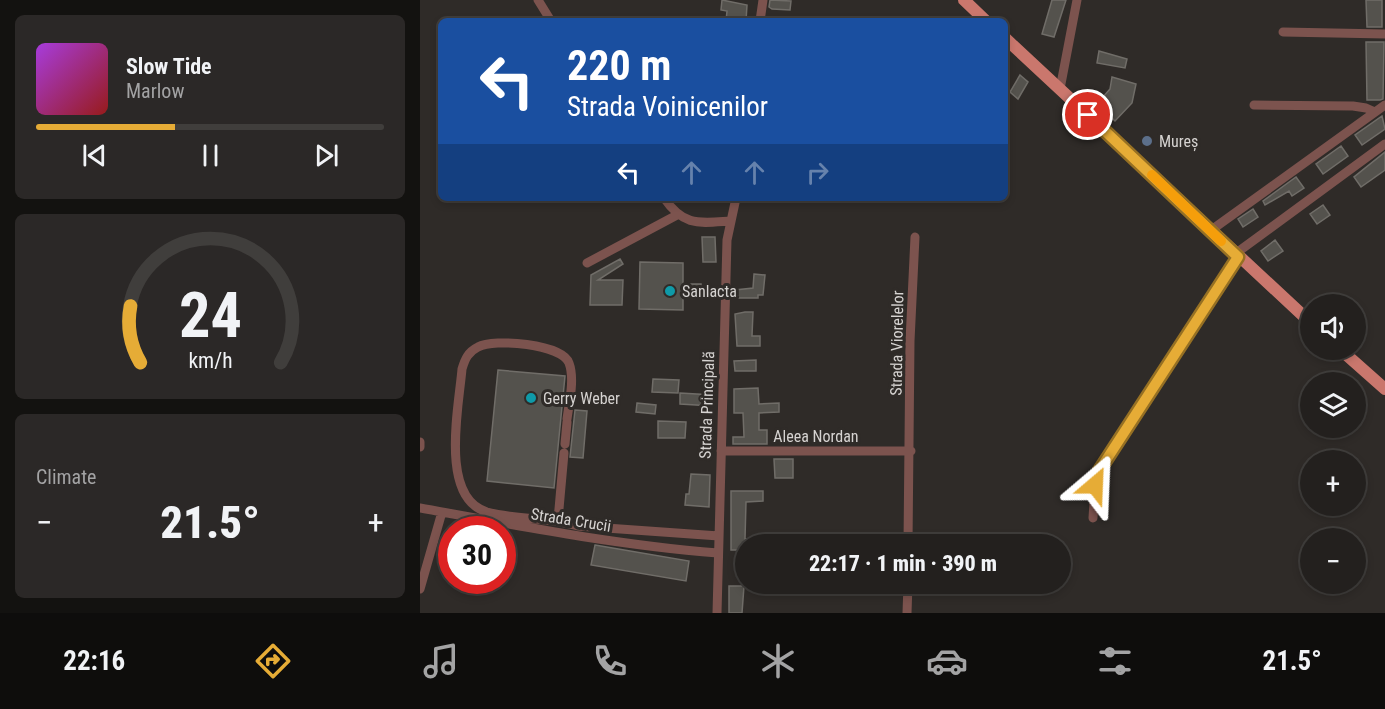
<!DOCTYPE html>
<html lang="en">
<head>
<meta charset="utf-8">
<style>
	:root { --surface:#23201e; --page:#2b2827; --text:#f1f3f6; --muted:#a3a3a4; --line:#403e3c; --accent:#e6ac36 }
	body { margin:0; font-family:"Roboto Condensed",sans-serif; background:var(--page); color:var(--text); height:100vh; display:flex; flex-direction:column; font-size:22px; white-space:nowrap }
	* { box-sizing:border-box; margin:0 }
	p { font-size:20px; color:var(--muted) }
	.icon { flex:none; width:33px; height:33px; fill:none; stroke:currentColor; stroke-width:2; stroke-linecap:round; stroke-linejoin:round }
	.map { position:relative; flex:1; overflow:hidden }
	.side { display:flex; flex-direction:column; gap:15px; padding:15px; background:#131210; width:420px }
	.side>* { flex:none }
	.top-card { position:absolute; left:18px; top:18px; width:570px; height:183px; border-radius:9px; box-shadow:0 3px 9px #0003,0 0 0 2px var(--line); background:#1a4fa0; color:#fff; overflow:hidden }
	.fabs { position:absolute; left:880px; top:294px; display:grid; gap:12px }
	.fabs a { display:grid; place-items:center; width:66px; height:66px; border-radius:50%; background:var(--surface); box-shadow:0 3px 9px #0003,0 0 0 2px var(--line); font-size:30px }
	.speed { position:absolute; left:18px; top:516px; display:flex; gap:12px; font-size:30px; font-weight:700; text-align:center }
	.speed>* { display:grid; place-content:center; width:78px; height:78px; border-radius:50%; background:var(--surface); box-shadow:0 3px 9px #0003,0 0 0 2px var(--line); line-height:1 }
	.speed .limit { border:9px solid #d22; background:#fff; color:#111 }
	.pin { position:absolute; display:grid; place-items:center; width:51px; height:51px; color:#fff; margin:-26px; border:3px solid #fff; border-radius:50%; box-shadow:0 2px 6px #0007 }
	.me { position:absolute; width:66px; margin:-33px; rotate:26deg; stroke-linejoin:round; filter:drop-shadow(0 0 4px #0008) }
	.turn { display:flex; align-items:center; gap:21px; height:126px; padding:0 30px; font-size:27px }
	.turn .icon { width:78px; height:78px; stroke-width:2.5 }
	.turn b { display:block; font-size:42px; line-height:51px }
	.lanes { display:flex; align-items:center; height:57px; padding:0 30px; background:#0003; justify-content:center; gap:30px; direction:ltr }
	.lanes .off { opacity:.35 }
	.big { font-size:45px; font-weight:800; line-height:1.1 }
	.side .widget { flex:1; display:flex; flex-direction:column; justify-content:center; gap:9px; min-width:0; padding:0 21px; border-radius:9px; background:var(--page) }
	.side .dial { align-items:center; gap:0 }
	.dial svg { height:156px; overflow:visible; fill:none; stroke:var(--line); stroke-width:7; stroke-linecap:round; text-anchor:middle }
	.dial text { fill:var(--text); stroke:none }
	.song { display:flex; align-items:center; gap:18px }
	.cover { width:72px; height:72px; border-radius:9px; background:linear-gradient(135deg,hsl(280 70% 55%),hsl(0 70% 35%)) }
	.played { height:6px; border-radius:3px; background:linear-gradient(90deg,var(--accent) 40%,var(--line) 40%) }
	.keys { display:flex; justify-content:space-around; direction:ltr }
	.heat { display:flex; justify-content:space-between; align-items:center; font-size:33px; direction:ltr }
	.trip { position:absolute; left:315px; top:534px; width:336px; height:60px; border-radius:30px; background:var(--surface); box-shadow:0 3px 9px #0003,0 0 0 2px var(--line); font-weight:800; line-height:60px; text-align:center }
	.tabs { display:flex; height:96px; justify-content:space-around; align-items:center; background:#0e0d0c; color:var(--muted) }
	.tabs .icon { width:42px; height:42px }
	.tabs .on { color:var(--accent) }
	.tabs b { font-size:27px; color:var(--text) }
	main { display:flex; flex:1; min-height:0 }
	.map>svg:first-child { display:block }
	.building { fill:#54524d; stroke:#706d68; stroke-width:1.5 }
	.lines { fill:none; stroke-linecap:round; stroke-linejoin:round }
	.minor { stroke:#7c534e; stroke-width:9 }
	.major { stroke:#ca776d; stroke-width:12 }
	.route-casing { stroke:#967023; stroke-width:15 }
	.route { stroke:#e6ac36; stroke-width:10 }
	.slow { stroke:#f59e0b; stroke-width:10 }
	.service-dot { fill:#5c6f8a; stroke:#2f2b28; stroke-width:2 }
	.culture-dot { fill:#0f9aa8; stroke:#2f2b28; stroke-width:2 }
	.labels { text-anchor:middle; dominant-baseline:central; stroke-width:6; stroke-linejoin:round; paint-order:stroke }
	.poi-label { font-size:16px; fill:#d6d3d1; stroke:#2f2b28; text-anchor:start }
	.street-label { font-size:16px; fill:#d6d3d1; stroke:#2f2b28 }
</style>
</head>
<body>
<main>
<section class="side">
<div class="widget">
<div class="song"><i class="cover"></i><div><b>Slow Tide</b><p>Marlow</p></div></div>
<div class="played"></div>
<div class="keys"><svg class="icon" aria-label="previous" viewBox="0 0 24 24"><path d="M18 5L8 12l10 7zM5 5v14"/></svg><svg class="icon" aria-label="pause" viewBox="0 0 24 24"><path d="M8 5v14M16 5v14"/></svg><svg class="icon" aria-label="next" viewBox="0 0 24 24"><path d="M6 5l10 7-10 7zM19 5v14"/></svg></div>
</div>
<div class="widget dial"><svg viewBox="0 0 100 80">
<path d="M14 69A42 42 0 1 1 86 69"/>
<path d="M14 69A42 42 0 0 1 9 40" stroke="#e6ac36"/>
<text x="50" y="56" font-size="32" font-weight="700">24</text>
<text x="50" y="72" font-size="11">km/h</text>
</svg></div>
<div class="widget"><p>Climate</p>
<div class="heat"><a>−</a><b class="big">21.5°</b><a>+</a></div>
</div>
</section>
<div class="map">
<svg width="965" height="613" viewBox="0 0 965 613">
	<rect width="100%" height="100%" fill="#2f2b28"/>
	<path class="building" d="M302,0L327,5L326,21H306L307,11L301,10Z
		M350,0L371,1L370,10L352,9L349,7Z
		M632,0H646L634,37L622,34Z
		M946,0H962V27H947Z
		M946,42H964L963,99L960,100H947Z
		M679,51L707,59L705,68L677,63Z
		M600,75L608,82L598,99L590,92Z
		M692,77L716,84L712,103L695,121L674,100L680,94L683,97L690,89Z
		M962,116L965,129L942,145L935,135Z
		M921,146L928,156L903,174L896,164Z
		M965,152V170L941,187L934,177Z
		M876,177L884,188L872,196L869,191L845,205L843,201Z
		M903,205L910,215L897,224L890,214Z
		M833,209L838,217L823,227L818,219Z
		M282,237H295L296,262H283Z
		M855,240L863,251L848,261L841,251Z
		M200,259L203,264L178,280H203L202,305H170L171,275Z
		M220,262L263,263V284H281V298L263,297V310L219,309Z
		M334,274L345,275L343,295H338V298H315V290L333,288Z
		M325,312H333L332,336H340V346H317L315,314Z
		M336,360V371H315L314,361Z
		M78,370L145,376L134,488L67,481Z
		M233,379L259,380L258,393L232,392Z
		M338,388L339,404L359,403V412L339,413V430H347V444H313V437H324L323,413H314V389Z
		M260,393L293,395L292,406L260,404Z
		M217,403L236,405L235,414L216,412Z
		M155,410L167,411L163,458L150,457Z
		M238,421L266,422L265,438H238Z
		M354,459H373V478H355Z
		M271,474L290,475L289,507L265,505L266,494H269Z
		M311,491H343V501L326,502L325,539L334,538V544H326V550H311Z
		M175,545L269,561L266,581L171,565Z
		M309,586H324L322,613H309Z"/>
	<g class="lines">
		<path class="minor" d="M118,0L131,21
			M340,21L343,0
			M863,32L965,34
			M640,89L657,0
			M834,105L933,106L946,108L955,112
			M244,198C264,227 279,223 311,221
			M790,231L965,105
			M815,254L965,144
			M167,263L257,215
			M147,419C149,403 155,379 149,363C142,344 74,338 58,347C48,352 45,359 42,369C39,406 19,498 67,512C97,520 129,517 158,526L299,536
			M145,444L147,422
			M0,447V442
			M301,451H491
			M0,508C99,526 197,545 298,553
			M673,518L675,485L679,471L818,257
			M138,520L144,453
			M488,544L490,341L495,237
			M0,589L22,512
			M297,613L307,240L316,198
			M487,613L488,584"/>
		<path class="major" d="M544,0L566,21
			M585,38L891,323
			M921,350L965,389"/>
	</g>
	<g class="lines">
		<defs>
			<path id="route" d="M668,115L818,257L679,471L675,485"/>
		</defs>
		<use href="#route" class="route-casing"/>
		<use href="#route" class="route"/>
		<path class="slow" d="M732,175L801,241"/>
	</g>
	<circle class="service-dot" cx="727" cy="141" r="6"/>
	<g class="culture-dot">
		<circle cx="250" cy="291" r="6"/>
		<circle cx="111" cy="398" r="6"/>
	</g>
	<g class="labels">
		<g class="poi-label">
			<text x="739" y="141">Mureș</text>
			<text x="262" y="291">Sanlacta</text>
			<text x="123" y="398">Gerry Weber</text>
		</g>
		<g class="street-label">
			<text transform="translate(477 343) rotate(-89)">Strada Viorelelor</text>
			<text transform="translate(287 405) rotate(-88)">Strada Principală</text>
			<text x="396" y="436">Aleea Nordan</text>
			<text transform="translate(151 520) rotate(9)">Strada Crucii</text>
		</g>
	</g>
</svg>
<div class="fabs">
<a><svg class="icon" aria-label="sound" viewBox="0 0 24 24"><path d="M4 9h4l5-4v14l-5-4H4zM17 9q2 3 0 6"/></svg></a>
<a><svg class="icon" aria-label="layers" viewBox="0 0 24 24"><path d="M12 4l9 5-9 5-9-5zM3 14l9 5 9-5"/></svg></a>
<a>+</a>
<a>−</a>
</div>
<div class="speed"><div class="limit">30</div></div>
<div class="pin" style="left:668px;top:115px;background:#d93025"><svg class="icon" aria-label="arrive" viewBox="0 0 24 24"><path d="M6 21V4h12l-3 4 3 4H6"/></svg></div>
<svg class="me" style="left:675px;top:485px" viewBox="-20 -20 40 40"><path d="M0-17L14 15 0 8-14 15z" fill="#e6ac36" stroke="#fff" stroke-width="4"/></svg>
<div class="trip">22:17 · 1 min · 390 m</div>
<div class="top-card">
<div class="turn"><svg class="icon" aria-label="left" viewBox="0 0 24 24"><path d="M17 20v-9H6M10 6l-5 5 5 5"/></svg><div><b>220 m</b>Strada Voinicenilor</div></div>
<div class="lanes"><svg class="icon" aria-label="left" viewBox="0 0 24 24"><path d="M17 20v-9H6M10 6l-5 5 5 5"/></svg><svg class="icon off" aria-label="ahead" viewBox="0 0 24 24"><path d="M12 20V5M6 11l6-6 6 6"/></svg><svg class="icon off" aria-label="ahead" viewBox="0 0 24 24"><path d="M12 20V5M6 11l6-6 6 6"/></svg><svg class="icon off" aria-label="right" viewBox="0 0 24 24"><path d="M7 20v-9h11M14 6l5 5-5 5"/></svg></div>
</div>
</div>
</main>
<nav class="tabs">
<b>22:16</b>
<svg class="icon on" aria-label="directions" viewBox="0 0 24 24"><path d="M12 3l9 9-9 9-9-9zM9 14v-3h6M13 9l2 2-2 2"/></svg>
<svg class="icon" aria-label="music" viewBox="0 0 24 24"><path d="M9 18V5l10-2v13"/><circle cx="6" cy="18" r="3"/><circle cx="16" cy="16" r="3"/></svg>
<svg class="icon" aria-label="phone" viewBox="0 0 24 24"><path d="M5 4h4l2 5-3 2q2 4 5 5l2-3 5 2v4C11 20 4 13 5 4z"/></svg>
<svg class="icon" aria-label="climate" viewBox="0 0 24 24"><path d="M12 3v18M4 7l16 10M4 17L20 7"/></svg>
<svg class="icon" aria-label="car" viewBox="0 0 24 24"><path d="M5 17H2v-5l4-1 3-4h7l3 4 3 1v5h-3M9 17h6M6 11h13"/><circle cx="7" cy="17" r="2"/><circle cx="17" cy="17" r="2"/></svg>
<svg class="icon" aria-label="filters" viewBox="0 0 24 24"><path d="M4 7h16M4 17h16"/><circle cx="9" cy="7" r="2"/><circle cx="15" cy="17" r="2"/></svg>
<b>21.5°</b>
</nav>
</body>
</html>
